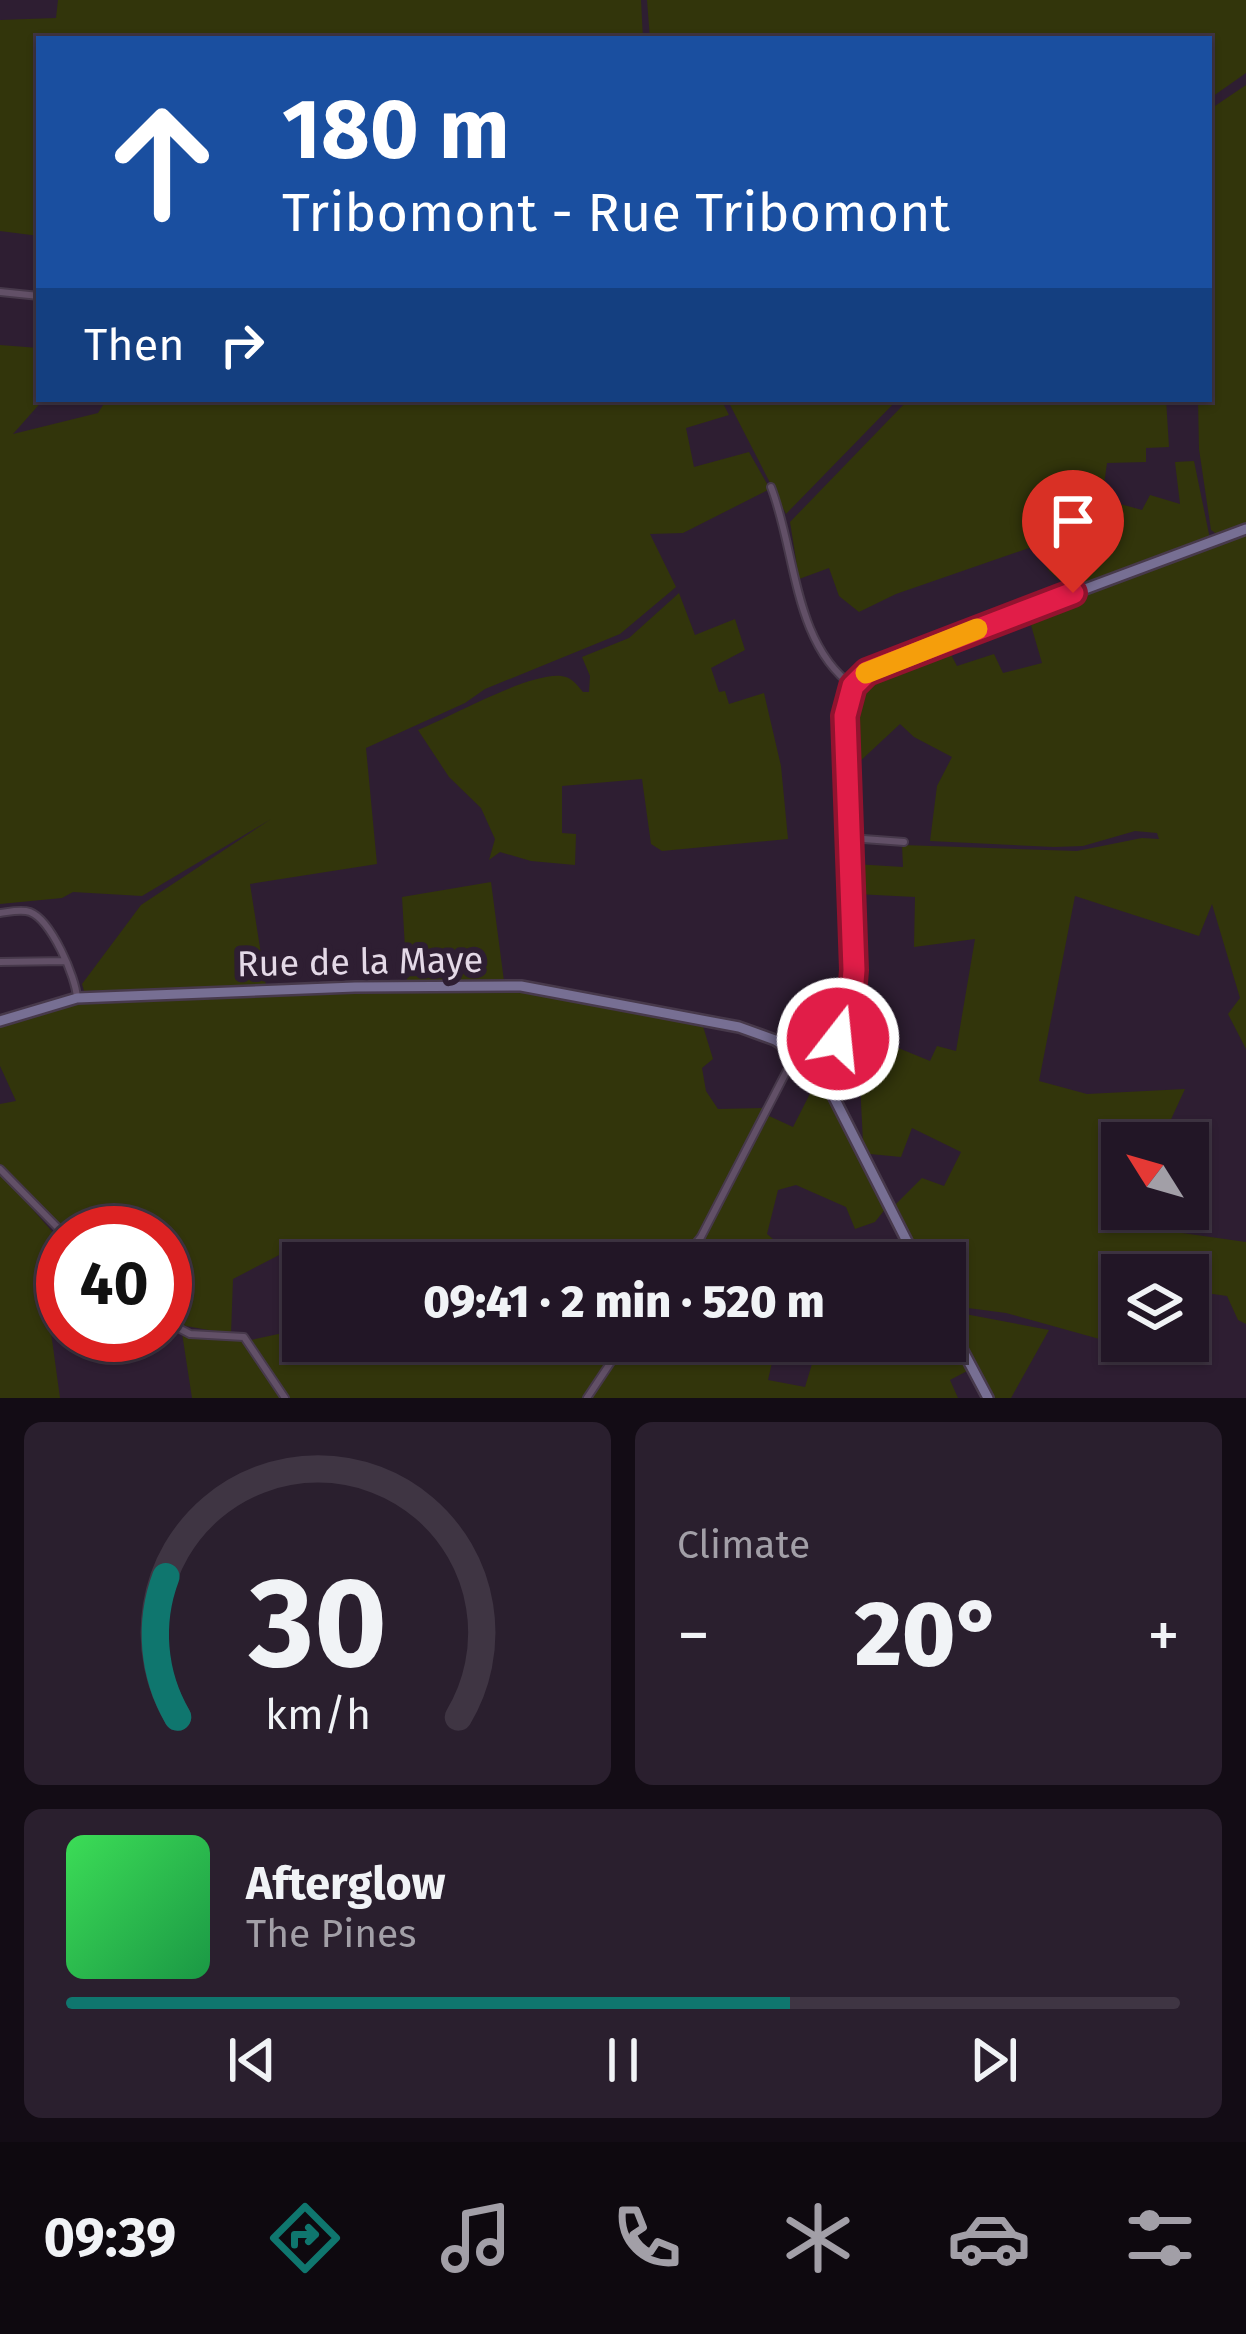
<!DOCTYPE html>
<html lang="en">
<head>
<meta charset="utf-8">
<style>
	:root { --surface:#221626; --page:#2a1f2e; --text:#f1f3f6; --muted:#a29fa7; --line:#3f3543; --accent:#0f766e }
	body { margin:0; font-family:"Fira Sans",sans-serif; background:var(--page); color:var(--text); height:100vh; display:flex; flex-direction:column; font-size:45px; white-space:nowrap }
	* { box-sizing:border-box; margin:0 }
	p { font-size:39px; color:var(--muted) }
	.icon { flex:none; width:66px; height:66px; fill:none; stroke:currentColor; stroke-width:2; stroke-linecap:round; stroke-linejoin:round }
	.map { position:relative; height:1398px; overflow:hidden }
	.drawer { display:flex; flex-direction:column; gap:24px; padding:24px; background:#130c15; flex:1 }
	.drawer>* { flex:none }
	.hud { position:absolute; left:36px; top:36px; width:1176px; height:366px; border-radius:0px; box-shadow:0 3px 9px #0004,0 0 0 3px var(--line); background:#1a4fa0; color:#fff; overflow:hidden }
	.needle { width:78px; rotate:307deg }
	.fabs { position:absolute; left:1101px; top:1122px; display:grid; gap:24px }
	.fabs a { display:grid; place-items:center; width:108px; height:108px; border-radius:0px; background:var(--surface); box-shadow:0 3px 9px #0004,0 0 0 3px var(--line); font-size:60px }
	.speed { position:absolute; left:36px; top:1206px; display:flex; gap:24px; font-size:60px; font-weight:700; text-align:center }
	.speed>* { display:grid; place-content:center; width:156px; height:156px; border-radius:50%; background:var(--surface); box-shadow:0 3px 9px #0004,0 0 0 3px var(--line); line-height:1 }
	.speed .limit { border:18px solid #d22; background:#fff; color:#111 }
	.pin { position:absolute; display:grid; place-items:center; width:102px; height:102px; color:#fff; margin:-123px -51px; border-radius:50% 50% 50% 0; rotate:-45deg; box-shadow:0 0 12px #0007 }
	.pin .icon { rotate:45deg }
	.me { position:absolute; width:132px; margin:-66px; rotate:16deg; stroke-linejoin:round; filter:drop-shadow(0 0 9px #0008) }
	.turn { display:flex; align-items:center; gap:42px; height:252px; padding:0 48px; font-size:54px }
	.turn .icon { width:156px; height:156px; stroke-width:2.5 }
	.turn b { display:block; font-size:84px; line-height:102px }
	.then { display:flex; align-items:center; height:114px; padding:0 48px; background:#0003; gap:24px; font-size:45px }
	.big { font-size:90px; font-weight:800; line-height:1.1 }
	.drawer .card { flex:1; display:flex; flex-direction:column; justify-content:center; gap:18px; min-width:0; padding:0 42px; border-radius:18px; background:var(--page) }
	.drawer .dial { align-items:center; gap:0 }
	.dial svg { height:312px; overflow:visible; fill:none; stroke:var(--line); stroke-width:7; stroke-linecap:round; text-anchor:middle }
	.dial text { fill:var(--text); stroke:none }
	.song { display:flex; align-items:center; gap:36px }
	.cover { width:144px; height:144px; border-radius:18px; background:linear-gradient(135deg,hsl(130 70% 55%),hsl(140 70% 35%)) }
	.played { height:12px; border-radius:6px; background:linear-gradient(90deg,var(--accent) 65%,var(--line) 65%) }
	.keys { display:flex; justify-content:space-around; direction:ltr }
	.heat { display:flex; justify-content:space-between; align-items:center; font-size:66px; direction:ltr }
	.drawer .tiles { flex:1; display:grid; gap:24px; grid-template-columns:1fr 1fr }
	.card:last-child { grid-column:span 2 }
	.trip { position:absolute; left:282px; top:1242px; width:684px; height:120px; border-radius:0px; background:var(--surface); box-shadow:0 3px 9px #0004,0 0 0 3px var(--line); font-weight:800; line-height:120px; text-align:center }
	.tab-bar { display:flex; height:192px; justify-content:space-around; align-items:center; background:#0e090f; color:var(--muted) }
	.tab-bar .icon { width:84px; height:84px }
	.tab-bar .selected { color:var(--accent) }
	.tab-bar b { font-size:54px; color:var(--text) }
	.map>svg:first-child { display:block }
	.green { fill:#32350b; fill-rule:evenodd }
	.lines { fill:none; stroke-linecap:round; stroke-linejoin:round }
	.street-casing { stroke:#47394b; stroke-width:10 }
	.secondary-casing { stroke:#47394b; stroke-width:14 }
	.street { stroke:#625067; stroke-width:6 }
	.secondary { stroke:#776f93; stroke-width:9 }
	.route-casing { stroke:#92132f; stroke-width:30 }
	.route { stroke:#e11d48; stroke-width:21 }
	.slow { stroke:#f59e0b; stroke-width:21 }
	.labels { text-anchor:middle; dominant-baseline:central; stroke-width:12; stroke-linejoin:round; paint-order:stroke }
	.street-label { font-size:36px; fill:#e4d9e7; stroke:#2e1e32 }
</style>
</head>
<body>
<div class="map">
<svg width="1246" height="1398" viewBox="0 0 1246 1398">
	<rect width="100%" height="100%" fill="#2e1e32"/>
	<path class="green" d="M58,0H641L643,39H39V236L0,231V20L56,18Z
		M647,0H1246V73L1209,99V39H650Z
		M1246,85V524L1218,535L1211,530L1199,449L1198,399H1209V110Z
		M0,345L39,348V399H44L13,434L98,413L105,402L121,399H721L729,415L686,428L694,467L749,452L770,489L683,533L650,534L676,587L620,634L485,689L465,703L366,748L377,864L250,884L266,986L84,991L82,984L141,905L271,819L142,896L73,892L62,898L0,904Z
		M727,399H898L786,514Z
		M909,399H1166L1169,447L1146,448V462L1107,463L1103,492L1113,502L1142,510L1150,495L1180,504L1175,462L1194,461L1210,539L1246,532V1049L1228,1014L1240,998L1212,904L1199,936L1075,896L1039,1081L1087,1094L1185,1089L1160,1143H1122V1209H1132L1125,1225L1246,1242V1324L1238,1320L1227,1296L1199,1292L1188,1349L1103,1340L1006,1313L945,1305V1263H924L895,1205L922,1178L944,1186L961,1152L912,1128L901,1157L870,1154L863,1142L860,1083L872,1070L874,1038L930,1061L937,1046L956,1051L975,939L914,947L915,897L856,894L854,864L903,867L902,845L1077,851L1142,838L1159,839L1157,833L1135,831L1083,846L1054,847L930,841L937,786L952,757L914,737L900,724L856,765L852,762L853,704L871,679L946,645L957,666L994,654L1003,673L1042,663L1028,615L1078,596L1049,571L1035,546L896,594L859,612L839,596L829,568L799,579L790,522ZM1122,1275H1188V1341H1122Z
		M679,593L695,635L735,619L745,650L711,668L719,692L725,691L729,704L764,693L781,766L788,839L662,851L651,844L642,779L562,786V833L576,834L575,865L531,861L500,852L489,860L495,839L481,808L449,777L418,730C452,716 528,673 561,676C572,677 576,684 583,692H589L590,676L582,657L629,638Z
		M491,882L504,981H407L402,897Z
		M503,989L546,993L702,1023L713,1059L702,1068L706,1091L718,1109L764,1108L703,1229L677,1263H305L287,1251L233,1279L231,1334L186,1326L165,1317V1233H74L53,1222L0,1165V1104L16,1101L0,1066V1027L9,1023L80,1002Z
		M817,1080L886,1208L875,1222L855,1229L846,1207L796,1185L778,1190L767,1234L773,1239L758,1263H684L706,1235L767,1115L793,1127Z
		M0,1172L63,1244V1260L38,1270L50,1325L60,1398H0Z
		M949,1311L1049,1330L1011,1398H993Z
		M303,1318V1341H621L584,1398H290L251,1340L283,1333Z
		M945,1325L969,1370L950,1380L958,1398H591L628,1341H777L768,1380L805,1387L819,1341H945Z
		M182,1333L244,1340L284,1398H192Z"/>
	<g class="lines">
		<defs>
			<path id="street" d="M0,292L39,296
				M771,487C796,551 793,643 853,686
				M850,838L904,842
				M0,913C9,912 21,909 30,912C51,920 76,977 77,998
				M0,962L66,961
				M0,1169L63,1233
				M680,1263L701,1237L796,1053
				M165,1321L190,1334L244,1337L285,1398
				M587,1398L625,1341"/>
			<path id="secondary" d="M0,1021L77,998L355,987L521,986L739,1027L775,1040L819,1068L918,1263
				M819,1068L850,1020L853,988L845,716L853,686L881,665L1246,529
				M945,1317L988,1398"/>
		</defs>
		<use href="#street" class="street-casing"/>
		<use href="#secondary" class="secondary-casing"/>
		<use href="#street" class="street"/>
		<use href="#secondary" class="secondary"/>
	</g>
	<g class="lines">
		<defs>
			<path id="route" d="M838,1039L850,1020L854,970L845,716L853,686L867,672L1073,593"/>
		</defs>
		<use href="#route" class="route-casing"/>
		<use href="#route" class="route"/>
		<path class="slow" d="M866,673L977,629"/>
	</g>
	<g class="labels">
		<g class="street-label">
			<text transform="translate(360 962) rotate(-1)">Rue de la Maye</text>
		</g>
	</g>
</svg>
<div class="fabs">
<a><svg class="needle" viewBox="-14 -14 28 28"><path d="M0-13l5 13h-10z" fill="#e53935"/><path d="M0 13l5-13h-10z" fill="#a29fa7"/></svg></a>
<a><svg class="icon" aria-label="layers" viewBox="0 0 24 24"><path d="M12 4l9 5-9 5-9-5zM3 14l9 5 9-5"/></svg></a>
</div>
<div class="speed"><div class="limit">40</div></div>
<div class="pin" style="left:1073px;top:593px;background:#d93025"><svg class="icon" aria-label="arrive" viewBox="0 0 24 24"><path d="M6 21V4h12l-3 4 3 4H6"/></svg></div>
<svg class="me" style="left:838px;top:1039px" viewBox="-20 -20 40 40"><circle r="17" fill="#e11d48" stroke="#fff" stroke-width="3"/><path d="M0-11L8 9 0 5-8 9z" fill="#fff"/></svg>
<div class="trip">09:41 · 2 min · 520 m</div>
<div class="hud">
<div class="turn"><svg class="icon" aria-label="ahead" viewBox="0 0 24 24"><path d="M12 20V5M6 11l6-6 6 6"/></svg><div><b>180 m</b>Tribomont - Rue Tribomont</div></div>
<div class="then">Then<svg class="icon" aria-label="right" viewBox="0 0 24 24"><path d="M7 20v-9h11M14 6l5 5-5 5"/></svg></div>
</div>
</div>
<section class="drawer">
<div class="tiles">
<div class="card dial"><svg viewBox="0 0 100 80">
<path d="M14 69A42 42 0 1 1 86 69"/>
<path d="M14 69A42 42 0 0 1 11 33" stroke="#0f766e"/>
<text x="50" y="56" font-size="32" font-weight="700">30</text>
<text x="50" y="72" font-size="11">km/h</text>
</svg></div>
<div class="card"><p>Climate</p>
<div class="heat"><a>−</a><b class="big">20°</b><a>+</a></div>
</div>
<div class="card">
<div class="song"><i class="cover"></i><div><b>Afterglow</b><p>The Pines</p></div></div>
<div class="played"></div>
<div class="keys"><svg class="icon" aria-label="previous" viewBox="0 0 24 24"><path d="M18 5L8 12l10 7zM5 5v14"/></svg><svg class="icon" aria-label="pause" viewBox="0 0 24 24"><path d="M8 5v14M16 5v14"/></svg><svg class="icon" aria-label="next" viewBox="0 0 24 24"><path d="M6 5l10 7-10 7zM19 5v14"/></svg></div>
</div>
</div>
</section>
<nav class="tab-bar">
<b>09:39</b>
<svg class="icon selected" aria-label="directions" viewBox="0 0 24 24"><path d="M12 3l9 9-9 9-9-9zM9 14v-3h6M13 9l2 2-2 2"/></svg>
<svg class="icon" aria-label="music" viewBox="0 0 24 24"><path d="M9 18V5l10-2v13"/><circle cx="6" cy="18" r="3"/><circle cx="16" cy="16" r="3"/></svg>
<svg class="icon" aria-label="phone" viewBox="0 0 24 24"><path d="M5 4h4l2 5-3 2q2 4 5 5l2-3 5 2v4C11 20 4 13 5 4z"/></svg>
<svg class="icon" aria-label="climate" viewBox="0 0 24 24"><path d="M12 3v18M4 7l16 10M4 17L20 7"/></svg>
<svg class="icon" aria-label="car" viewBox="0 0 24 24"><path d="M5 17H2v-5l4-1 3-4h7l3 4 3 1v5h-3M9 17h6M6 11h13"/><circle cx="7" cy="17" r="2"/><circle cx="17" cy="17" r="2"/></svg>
<svg class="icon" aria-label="filters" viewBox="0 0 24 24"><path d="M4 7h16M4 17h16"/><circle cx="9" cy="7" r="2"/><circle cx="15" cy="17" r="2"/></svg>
</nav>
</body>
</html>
